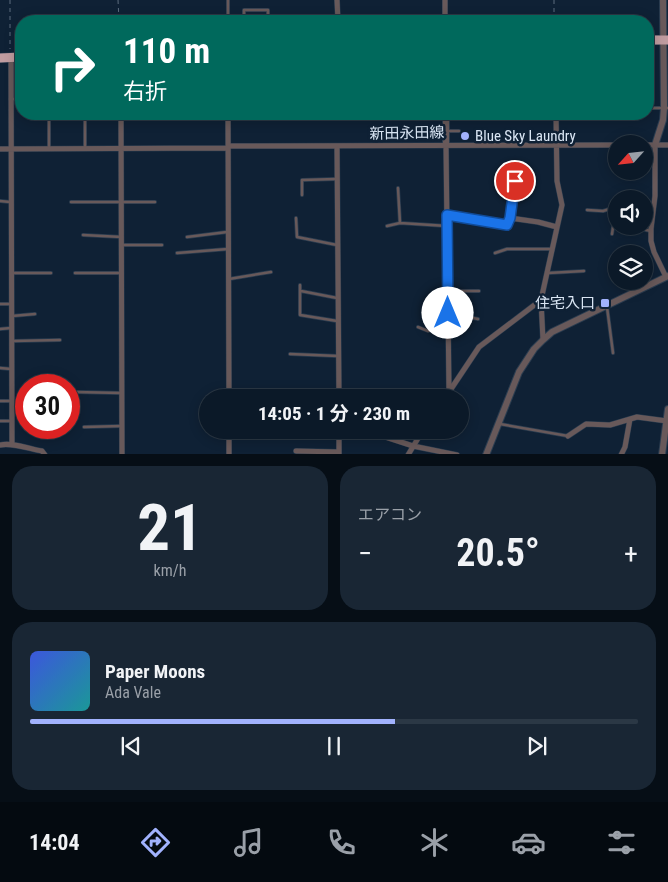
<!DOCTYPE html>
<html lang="ja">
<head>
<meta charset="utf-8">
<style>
	:root { --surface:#0b1928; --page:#192634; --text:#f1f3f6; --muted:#9aa0a8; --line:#2b3845; --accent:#a1b2fd }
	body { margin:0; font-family:"Roboto Condensed","Noto Sans JP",sans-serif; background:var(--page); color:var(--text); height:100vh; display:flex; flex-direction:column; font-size:19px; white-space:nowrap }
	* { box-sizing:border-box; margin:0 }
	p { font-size:16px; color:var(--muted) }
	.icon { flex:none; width:28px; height:28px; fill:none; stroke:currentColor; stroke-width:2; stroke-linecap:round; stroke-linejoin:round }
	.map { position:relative; height:454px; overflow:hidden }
	.sheet { display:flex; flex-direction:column; gap:12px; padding:12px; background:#060e16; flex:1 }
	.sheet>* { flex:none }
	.top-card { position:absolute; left:15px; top:15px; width:639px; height:105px; border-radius:20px; box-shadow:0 2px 12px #0003,0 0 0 1px var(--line); background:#00695c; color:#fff; overflow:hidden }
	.needle { width:32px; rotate:243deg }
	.tools { position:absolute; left:608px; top:135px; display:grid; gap:10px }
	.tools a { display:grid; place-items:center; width:45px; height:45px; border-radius:50%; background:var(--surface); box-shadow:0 2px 12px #0003,0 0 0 1px var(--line); font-size:25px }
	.speed { position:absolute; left:15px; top:374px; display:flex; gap:10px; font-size:25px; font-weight:700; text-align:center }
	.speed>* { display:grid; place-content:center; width:65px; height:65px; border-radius:50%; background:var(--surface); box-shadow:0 2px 12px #0003,0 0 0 1px var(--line); line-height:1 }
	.speed .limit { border:8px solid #d22; background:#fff; color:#111 }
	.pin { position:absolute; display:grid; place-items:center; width:42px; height:42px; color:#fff; margin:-21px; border:2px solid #fff; border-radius:50%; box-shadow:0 1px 5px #0007 }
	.me { position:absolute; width:55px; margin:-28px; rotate:0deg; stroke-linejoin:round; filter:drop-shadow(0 0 4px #0008) }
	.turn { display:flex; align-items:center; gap:18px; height:105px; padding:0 25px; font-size:22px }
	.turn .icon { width:65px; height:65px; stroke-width:2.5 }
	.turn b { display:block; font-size:35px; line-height:42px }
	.big { font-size:38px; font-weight:700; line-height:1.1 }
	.sheet .card { flex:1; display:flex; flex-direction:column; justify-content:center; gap:8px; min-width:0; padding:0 18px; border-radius:20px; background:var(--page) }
	.sheet .dial { align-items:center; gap:0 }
	.dial b { font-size:65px; line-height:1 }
	.song { display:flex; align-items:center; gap:15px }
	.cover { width:60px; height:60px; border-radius:8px; background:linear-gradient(135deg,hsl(230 70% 55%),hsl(180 70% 35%)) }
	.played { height:5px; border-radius:2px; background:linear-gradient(90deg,var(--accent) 60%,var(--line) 60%) }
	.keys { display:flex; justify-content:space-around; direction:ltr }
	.heat { display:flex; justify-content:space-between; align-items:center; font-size:28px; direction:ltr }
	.sheet .tiles { flex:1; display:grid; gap:12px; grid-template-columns:1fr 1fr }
	.card:last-child { grid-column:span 2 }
	.trip { position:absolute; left:199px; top:389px; width:270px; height:50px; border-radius:25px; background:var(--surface); box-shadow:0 2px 12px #0003,0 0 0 1px var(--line); font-weight:700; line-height:50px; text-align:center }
	.tabs { display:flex; height:80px; justify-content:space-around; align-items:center; background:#040a10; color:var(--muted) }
	.tabs .icon { width:35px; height:35px }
	.tabs .current { color:var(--accent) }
	.tabs b { font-size:22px; color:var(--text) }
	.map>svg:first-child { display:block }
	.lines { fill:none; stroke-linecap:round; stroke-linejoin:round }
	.service-casing { stroke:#2b3d50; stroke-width:4 }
	.minor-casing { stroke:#2b3d50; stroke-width:6 }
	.tertiary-casing { stroke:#2b3d50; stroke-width:8 }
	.trunk-casing { stroke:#2b3d50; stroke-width:10 }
	.path { stroke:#5d6d7f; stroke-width:1; stroke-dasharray:4 4; stroke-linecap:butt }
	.service { stroke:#68595a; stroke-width:2.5 }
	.minor { stroke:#68595a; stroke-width:5 }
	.tertiary { stroke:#68595a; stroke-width:6 }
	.trunk { stroke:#c09ca0; stroke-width:9 }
	.route-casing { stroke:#114b97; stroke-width:12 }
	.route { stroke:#1a73e8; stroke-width:9 }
	.poi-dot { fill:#a1b2fd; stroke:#0f2135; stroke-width:2 }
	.labels { text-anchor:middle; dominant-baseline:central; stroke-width:5; stroke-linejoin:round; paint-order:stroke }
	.street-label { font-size:15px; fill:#dae6f4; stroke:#0f2135 }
	.poi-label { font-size:15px; fill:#dae6f4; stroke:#0f2135; text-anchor:start }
</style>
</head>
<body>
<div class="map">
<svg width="668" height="455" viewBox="0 0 668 455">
	<rect width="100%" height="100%" fill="#0f2135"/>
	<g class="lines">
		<defs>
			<path id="service" d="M228,0V21
				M244,21V10H268V21
				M10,99H21
				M648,108H668
				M85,114V147
				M448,131H459
				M49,147V114
				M398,188L400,223
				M302,195V180L336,179
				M0,201L10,202
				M71,202H155
				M587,210L603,211L616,207
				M644,213L653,214
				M296,218L297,237L337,245
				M387,226L400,223L447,226
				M627,226L651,231
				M612,234L616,207
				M83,235L122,237
				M187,237L227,232
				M122,245H162
				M177,253L228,249
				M495,253L507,249H552
				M13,273H51
				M75,273H121
				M548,273L584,271
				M229,279L271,272
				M300,285V315L337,321
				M301,291L337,298
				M448,291H479
				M0,304H11
				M607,307L613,353
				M450,313L478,319
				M12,316L35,314
				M418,327L428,331L448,326
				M0,329L11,328
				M13,341L60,340
				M290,354L338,356
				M0,368L11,369
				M75,392L121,393
				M0,401H11
				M0,421H11
				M500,424L568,436
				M84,427L122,426"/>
			<path id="minor" d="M337,0L338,21
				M445,21V0
				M11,58L12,444
				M121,114L122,455
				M228,114L229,398
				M446,145L449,391
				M644,145H668
				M655,145V196L651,229V241L654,252L666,277
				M228,146L616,145
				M337,146L339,398
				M0,149L228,148
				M447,215L507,225L510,218L515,181
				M510,218L538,222L557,227
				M543,340L541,300L562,205L557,181L556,114
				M445,398L479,347L541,300
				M229,430V455
				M364,430L413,446L457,455
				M568,436L586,424L610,425L637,417L667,421
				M0,445C12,442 30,449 42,451L45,455
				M296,451L339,452
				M339,454V430
				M408,455L423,430
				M621,455L625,447L630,419"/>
			<path id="tertiary" d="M446,114V145
				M655,145L663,120L664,108L663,0
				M486,455L519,372L534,349L543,340L552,332L668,276
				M662,455L668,409"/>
			<path id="trunk" d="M648,40H668
				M0,58L21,57"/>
		</defs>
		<use href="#service" class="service-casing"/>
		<use href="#minor" class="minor-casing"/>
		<use href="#tertiary" class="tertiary-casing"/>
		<use href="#trunk" class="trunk-casing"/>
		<path class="path" d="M10,0V49
			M118,0L119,21
			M554,0V21"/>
		<use href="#service" class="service"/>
		<use href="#minor" class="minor"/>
		<use href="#tertiary" class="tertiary"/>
		<use href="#trunk" class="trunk"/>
	</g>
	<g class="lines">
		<defs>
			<path id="route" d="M448,313L447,215L507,225L510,218L515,181"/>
		</defs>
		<use href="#route" class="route-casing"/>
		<use href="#route" class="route"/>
	</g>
	<g class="poi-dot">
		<circle cx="465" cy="136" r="5"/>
		<rect x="600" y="298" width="10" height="10" rx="2.5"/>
	</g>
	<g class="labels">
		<g class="street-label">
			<text transform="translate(407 133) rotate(-1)">新田永田線</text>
		</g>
		<g class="poi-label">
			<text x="475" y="136">Blue Sky Laundry</text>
			<text x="595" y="303" text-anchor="end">住宅入口</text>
		</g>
	</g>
</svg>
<div class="tools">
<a><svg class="needle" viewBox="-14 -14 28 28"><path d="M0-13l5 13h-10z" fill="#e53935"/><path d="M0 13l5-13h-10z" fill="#9aa0a8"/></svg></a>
<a><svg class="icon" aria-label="sound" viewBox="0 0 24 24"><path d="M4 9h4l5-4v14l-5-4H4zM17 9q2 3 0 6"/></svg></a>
<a><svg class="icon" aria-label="layers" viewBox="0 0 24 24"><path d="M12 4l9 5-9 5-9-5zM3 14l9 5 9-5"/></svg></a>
</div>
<div class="speed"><div class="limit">30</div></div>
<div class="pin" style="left:515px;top:181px;background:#d93025"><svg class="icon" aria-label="arrive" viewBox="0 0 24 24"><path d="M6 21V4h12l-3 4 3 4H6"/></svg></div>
<svg class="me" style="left:448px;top:313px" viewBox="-20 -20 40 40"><circle r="19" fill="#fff"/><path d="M0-13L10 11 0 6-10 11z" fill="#1a73e8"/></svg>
<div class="trip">14:05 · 1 分 · 230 m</div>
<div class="top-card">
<div class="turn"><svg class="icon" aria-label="right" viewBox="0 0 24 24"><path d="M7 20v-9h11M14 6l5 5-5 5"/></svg><div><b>110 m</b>右折</div></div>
</div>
</div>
<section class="sheet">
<div class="tiles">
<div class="card dial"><b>21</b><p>km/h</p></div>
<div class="card"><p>エアコン</p>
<div class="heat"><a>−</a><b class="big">20.5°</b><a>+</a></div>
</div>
<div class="card">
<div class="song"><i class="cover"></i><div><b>Paper Moons</b><p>Ada Vale</p></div></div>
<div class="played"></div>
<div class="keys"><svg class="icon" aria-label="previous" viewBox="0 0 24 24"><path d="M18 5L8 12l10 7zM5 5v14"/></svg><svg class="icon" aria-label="pause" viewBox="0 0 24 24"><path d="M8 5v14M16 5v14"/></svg><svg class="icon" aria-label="next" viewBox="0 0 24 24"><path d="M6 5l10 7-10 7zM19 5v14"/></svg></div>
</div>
</div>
</section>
<nav class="tabs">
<b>14:04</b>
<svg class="icon current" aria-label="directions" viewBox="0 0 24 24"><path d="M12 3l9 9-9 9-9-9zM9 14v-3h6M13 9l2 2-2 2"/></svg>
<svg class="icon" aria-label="music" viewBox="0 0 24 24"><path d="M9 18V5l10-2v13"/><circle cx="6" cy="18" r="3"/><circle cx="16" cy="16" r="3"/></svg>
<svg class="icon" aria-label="phone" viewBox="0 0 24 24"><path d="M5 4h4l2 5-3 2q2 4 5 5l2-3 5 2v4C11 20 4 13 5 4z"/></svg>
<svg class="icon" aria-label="climate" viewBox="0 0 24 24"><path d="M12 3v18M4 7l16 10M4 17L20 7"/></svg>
<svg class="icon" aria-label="car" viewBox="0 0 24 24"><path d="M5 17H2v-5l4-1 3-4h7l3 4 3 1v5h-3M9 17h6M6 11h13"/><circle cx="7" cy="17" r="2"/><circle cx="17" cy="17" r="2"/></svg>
<svg class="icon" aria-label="filters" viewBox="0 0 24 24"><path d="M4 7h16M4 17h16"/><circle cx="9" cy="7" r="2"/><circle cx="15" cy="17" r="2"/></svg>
</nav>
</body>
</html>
